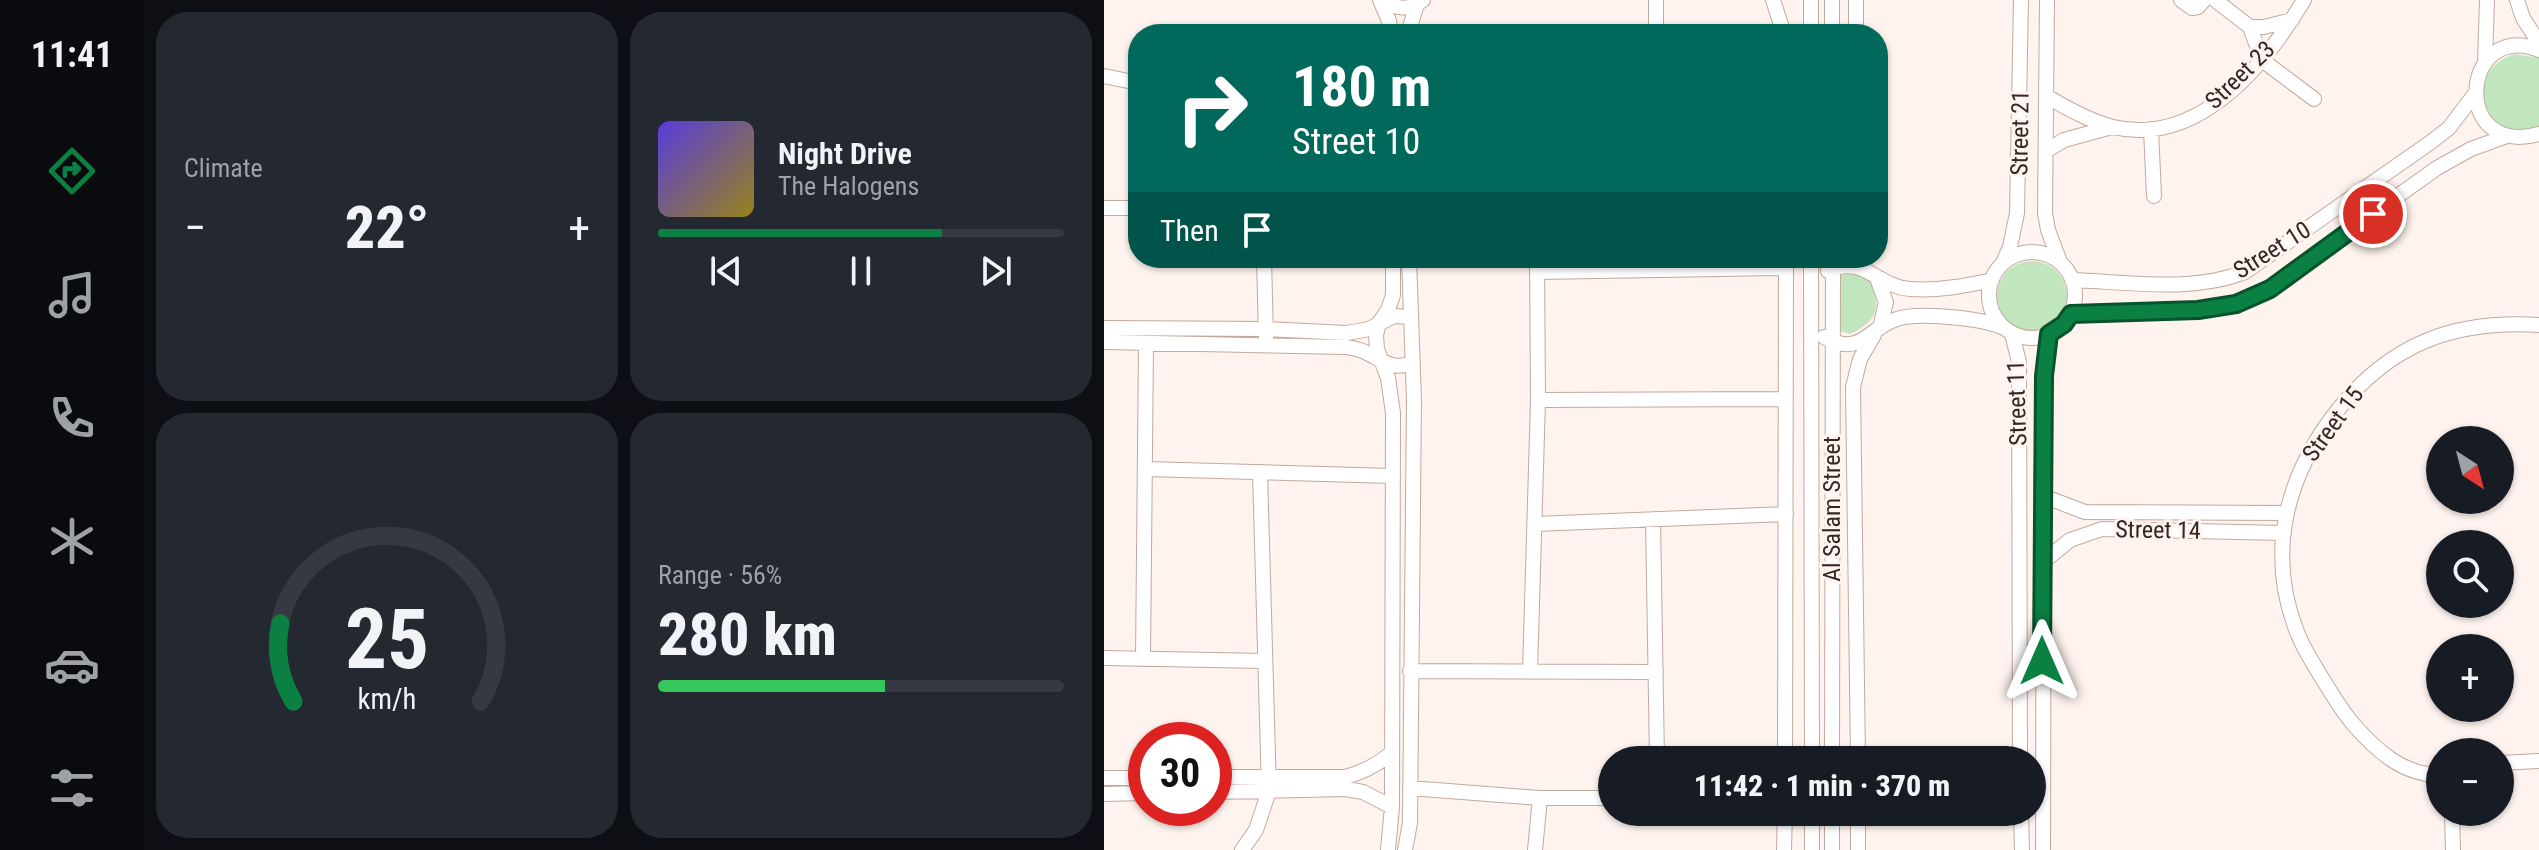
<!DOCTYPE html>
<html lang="en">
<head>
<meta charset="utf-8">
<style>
	:root { --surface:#171b24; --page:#242831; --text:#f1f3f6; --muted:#9ea1a6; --line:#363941; --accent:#0b8043 }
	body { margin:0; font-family:"Roboto Condensed",sans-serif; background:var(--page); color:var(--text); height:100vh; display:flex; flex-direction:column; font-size:30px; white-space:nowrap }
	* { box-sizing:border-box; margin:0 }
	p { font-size:26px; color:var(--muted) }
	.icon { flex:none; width:44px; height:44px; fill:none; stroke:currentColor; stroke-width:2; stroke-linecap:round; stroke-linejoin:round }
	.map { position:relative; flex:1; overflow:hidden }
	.drawer { display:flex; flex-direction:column; gap:12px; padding:12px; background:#0d0f14; width:960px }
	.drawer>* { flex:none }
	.top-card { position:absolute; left:24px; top:24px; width:760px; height:244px; border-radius:32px; box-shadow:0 2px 6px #0004; background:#00695c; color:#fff; overflow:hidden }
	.needle { width:52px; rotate:144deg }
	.tools { position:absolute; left:1322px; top:426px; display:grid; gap:16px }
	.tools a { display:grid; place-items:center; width:88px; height:88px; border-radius:50%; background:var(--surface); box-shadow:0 2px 6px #0004; font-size:40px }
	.speed { position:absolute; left:24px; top:722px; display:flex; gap:16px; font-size:40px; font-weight:700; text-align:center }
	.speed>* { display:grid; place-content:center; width:104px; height:104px; border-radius:50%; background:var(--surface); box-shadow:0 2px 6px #0004; line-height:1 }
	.speed .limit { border:12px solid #d22; background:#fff; color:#111 }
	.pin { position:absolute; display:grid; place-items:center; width:68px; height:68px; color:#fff; margin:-34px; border:4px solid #fff; border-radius:50%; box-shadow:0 2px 8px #0007 }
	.me { position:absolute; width:88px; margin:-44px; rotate:0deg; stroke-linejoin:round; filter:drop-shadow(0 0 6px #0008) }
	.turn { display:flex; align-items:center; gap:28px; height:168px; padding:0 32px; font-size:36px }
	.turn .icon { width:104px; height:104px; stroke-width:2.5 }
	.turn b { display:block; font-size:56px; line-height:68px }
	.then { display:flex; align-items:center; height:76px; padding:0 32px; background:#0003; gap:16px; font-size:30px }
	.big { font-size:60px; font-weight:800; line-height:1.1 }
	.drawer .widget { flex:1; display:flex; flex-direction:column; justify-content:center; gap:12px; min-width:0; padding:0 28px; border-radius:32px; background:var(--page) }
	.drawer .dial { align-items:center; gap:0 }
	.dial svg { height:208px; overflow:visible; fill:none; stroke:var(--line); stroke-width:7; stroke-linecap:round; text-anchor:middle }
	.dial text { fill:var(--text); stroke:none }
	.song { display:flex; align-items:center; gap:24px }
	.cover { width:96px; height:96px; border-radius:12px; background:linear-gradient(135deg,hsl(250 70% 55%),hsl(50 70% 35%)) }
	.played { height:8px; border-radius:4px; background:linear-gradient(90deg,var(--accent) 70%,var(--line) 70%) }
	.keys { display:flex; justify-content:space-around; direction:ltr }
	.heat { display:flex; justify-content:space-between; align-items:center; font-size:44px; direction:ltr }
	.charge { height:12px; border-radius:6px; background:linear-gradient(90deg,#34c759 56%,var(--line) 0) }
	.drawer .tiles { flex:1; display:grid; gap:12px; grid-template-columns:repeat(2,1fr) }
	.trip { position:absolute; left:494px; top:746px; width:448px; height:80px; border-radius:40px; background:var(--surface); box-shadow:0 2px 6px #0004; font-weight:800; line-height:80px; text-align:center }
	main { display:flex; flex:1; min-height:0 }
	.dock { display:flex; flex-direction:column; width:144px; justify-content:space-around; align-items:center; background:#090b0e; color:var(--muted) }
	.dock .icon { width:56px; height:56px }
	.dock .current { color:var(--accent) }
	.dock b { font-size:36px; color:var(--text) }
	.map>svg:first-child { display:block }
	.green { fill:#c1e6bd }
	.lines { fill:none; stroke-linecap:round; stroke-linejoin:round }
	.minor-casing { stroke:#c2a99d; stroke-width:16 }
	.minor { stroke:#fff; stroke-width:14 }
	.route-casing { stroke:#07532c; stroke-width:20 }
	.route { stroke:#0b8043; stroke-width:14 }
	.labels { text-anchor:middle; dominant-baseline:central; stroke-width:6; stroke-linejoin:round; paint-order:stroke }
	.street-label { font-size:24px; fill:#322824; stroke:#fef3ee }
</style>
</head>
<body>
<main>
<nav class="dock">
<b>11:41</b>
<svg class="icon current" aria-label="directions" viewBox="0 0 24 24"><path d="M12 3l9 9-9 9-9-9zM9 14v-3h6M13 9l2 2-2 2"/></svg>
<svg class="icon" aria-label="music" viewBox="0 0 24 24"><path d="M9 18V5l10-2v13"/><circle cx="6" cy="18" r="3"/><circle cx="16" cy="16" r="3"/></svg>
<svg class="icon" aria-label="phone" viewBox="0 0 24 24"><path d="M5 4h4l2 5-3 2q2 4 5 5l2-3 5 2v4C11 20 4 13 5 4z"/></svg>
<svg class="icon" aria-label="climate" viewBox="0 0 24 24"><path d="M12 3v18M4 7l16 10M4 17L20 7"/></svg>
<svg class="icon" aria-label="car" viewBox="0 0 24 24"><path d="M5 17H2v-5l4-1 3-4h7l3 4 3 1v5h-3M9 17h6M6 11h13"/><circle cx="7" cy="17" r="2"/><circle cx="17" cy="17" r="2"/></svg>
<svg class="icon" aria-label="filters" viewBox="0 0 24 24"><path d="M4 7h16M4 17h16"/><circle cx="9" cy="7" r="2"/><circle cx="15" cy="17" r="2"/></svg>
</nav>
<section class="drawer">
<div class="tiles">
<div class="widget"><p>Climate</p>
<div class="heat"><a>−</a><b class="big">22°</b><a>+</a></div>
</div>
<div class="widget">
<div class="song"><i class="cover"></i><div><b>Night Drive</b><p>The Halogens</p></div></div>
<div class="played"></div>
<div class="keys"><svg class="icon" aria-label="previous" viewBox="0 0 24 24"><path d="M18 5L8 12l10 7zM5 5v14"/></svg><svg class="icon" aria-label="pause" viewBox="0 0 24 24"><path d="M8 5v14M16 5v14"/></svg><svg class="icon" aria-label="next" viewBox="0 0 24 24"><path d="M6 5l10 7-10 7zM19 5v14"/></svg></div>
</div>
<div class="widget dial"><svg viewBox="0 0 100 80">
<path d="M14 69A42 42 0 1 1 86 69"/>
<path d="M14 69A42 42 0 0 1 9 39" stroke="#0b8043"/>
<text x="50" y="56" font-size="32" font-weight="700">25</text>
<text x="50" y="72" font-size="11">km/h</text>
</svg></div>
<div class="widget"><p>Range · 56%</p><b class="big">280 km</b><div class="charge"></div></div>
</div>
</section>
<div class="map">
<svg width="1435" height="850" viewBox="0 0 1435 850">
	<rect width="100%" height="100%" fill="#fef3ee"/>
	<path class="green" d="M1411,54L1435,58V126C1379,147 1354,71 1411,54Z
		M893 296a35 35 0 1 1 70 0a35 35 0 1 1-70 0Z
		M751,274L767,282C778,309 772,322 746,334L736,331L735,275Z"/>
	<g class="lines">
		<defs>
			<path id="minor" d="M276,0L285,21L287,34
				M278,0C291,9 306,11 319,0
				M669,0L680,34
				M707,0V34
				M728,0V34
				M752,0V34
				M943,0L941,213L944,230L956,262
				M1077,0L1088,8L1094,7L1100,0
				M1111,0L1146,27L1158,60L1210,99
				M1413,0L1419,18L1435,43
				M1146,27H1160L1188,20
				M304,34L313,4
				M552,34V0
				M1435,50C1358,19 1345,158 1435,134
				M1381,63L1383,0
				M0,76L34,83
				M942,96C963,108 985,121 1009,127C1095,147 1161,65 1200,0
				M1047,129L1050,196
				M942,151L960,140L1008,127
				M0,208H34
				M885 295a43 43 0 1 1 86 0a43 43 0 1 1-86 0Z
				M160,258L162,338
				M707,258L708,760
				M899,263L906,247L913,213L917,0
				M724,271C760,254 773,287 806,289C834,291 861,286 888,280
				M433,272L682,268
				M772,276L782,302L776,328
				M968,280C1025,282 1087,293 1141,272L1327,142L1345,128L1370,95
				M967,314L1110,309L1152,297L1333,168L1367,149L1403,136
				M0,328L162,329L243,333L265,329L290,316L305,317
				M908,334L915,362L916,760
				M720,337C758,358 764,327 793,319C815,312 876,318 898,327
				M0,342L242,347C270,349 283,374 307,363
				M434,400L682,399
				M41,469L289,476
				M939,496L981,512L1183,513
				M549,519L553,760
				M431,524L682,514
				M939,562L966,540L998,529L1180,533
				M0,658L161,661
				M39,659L42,344
				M306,671L552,672
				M426,672L434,400L433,258
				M681,760L682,258
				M728,760L729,258
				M754,760L749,387L756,359L770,335
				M1396,763L1435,761
				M1336,775C1299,775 1273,751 1250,725C1236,709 1227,692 1216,675C1208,661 1199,648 1193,632C1162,553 1182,476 1233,411C1287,343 1350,320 1435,325
				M110,777H241C260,772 274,765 288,752
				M0,778H42
				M306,788L436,798H508
				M110,792L242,789L259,792L288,807
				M0,794L42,793
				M708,812V850
				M754,812V850
				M917,812L918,850
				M1348,812L1349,850
				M138,850L152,830L165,791L156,472
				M284,850L288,807L289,413L284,378L273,349L272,335L275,323L284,310L289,295V258
				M301,850L306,823L310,400L305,258
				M431,850L436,798
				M680,850L681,812
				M728,850V812
				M939,850L940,376L945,334"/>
		</defs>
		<use href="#minor" class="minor-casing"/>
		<use href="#minor" class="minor"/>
	</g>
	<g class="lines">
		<defs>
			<path id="route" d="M938,661L940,376L945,334L960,324L967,314L1094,310L1132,304L1166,289L1269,214"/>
		</defs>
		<use href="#route" class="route-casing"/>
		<use href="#route" class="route"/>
	</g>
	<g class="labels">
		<g class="street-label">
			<text transform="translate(1136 75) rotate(-44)">Street 23</text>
			<text transform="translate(916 133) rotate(-89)">Street 21</text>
			<text transform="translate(1168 250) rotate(-32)">Street 10</text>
			<text transform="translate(913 403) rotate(-92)">Street 11</text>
			<text transform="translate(1229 424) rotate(-54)">Street 15</text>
			<text transform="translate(728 509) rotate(-90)">Al Salam Street</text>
			<text transform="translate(1054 530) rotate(1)">Street 14</text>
		</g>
	</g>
</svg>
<div class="tools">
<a><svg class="needle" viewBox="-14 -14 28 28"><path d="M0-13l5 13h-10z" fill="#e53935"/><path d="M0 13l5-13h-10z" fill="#9ea1a6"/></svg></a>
<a><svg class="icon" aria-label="search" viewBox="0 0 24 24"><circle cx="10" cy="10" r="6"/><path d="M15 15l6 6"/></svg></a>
<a>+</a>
<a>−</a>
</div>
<div class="speed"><div class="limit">30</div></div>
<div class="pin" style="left:1269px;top:214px;background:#d93025"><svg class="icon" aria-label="arrive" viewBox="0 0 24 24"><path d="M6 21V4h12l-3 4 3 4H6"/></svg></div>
<svg class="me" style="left:938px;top:661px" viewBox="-20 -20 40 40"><path d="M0-17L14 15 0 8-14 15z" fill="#0b8043" stroke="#fff" stroke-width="4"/></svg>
<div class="trip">11:42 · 1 min · 370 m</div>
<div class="top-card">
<div class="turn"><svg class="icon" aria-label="right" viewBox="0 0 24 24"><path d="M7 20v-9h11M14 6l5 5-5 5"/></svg><div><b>180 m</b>Street 10</div></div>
<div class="then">Then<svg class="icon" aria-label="arrive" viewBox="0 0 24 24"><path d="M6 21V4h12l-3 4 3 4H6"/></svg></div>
</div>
</div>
</main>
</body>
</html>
